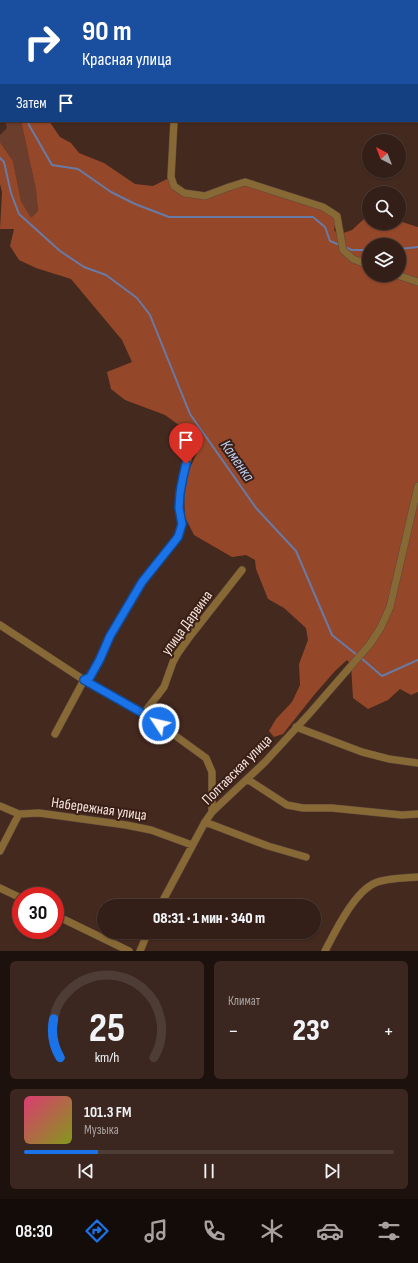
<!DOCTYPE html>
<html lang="ru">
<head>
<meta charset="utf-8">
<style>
	:root { --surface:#331f17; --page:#3b2720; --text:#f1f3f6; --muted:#a9a2a1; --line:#4e3d36; --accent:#1a73e8 }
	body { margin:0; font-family:"Sofia Sans Condensed",sans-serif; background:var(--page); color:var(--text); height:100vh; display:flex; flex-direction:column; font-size:15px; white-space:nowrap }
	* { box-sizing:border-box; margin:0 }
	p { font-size:13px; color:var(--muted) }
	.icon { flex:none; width:22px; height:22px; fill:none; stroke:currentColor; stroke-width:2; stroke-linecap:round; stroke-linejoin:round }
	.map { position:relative; height:951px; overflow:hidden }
	.panel { display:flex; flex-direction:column; gap:10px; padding:10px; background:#1c110d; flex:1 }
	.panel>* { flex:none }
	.top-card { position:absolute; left:0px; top:0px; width:418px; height:122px; box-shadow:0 1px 3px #0004,0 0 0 1px var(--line); background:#1a4fa0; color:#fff; overflow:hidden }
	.needle { width:26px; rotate:318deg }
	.tools { position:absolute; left:362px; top:134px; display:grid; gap:8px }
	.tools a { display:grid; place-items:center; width:44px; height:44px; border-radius:50%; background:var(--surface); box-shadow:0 1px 3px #0004,0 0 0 1px var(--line); font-size:20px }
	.speed { position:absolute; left:12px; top:887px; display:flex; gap:8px; font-size:20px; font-weight:700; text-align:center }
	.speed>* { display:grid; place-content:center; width:52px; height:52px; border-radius:50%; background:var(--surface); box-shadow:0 1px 3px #0004,0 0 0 1px var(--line); line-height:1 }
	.speed .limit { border:6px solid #d22; background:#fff; color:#111 }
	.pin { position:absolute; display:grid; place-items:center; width:34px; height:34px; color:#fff; margin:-41px -17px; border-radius:50% 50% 50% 0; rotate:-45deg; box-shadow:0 0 4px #0007 }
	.pin .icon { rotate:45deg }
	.me { position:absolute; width:44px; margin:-22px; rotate:305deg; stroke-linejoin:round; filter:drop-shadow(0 0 3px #0008) }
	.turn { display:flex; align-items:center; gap:14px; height:84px; padding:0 16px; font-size:18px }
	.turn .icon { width:52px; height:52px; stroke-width:2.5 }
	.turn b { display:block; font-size:28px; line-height:34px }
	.then { display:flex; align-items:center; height:38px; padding:0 16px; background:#0003; gap:8px; font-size:15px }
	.big { font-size:30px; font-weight:800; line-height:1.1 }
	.panel .card { flex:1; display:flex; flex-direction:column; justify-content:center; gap:6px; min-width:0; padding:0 14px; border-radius:6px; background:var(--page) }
	.panel .dial { align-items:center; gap:0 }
	.dial svg { height:104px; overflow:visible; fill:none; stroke:var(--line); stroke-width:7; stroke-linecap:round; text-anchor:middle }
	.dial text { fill:var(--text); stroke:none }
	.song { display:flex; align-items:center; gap:12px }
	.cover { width:48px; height:48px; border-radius:6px; background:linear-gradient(135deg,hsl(340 70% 55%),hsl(70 70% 35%)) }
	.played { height:4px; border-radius:2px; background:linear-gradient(90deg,var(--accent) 20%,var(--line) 20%) }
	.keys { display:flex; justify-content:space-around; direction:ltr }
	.heat { display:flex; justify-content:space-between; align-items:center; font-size:22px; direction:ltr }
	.panel .tiles { flex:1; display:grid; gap:10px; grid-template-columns:1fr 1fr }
	.card:last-child { grid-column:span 2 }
	.trip { position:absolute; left:97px; top:899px; width:224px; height:40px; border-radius:20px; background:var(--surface); box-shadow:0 1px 3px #0004,0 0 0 1px var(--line); font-weight:800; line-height:40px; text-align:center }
	.menu { display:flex; height:64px; justify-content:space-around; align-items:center; background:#140c09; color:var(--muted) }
	.menu .icon { width:28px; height:28px }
	.menu .current { color:var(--accent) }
	.menu b { font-size:18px; color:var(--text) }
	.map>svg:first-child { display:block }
	.green { fill:#6a3d2c }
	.forest { fill:#954729; fill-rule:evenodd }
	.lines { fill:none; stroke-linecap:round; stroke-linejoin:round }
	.stream { stroke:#687ba6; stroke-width:2 }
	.minor-casing { stroke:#60473d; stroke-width:8 }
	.minor { stroke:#876936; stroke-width:7 }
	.route-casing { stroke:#114b97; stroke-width:10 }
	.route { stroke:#1a73e8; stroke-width:7 }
	.labels { text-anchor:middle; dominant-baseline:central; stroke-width:4; stroke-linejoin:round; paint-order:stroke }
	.street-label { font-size:15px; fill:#f5e3dc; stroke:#391f15 }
	.water-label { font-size:16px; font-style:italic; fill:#bacff5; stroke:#391f15 }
</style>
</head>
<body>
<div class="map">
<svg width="418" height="951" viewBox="0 0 418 951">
	<rect width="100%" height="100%" fill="#44291f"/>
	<path class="green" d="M5,121H21L36,190L38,211L31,219L21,201L13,161L0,142V135L7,128Z"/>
	<path class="forest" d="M21,121H49L60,137L71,143L79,153L104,163L135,184L153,186L171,177L174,186L196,196L245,182L337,216L334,230L338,235L352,230L365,218L369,217V223H399V221L418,227V692L411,695L400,689L388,700L368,709L353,698L351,665L347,660L335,671L314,695L283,734L274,737L269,731L276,719L292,702L300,685L299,664L308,640L306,628L284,608L268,599L256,569L255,560L246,555L232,557L194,535L185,517L184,494L188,472L197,453L190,433L165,415L125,400L111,389L107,372L132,362L122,340L71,279L36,268L19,260L10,246L14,229H0L2,192L0,184V142L13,161L21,201L31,218L38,211L36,190ZM369,245H399V275H369Z"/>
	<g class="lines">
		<path class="stream" d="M0,17L1,20
			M28,121L29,125L52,165L78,169L111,192L135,204L169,217H313L325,227L330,241L340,245
			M0,158L4,162L11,193L19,214L60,251L84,267L106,275L137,298L150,315L190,414L256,508L296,551L332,635L357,655
			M344,247L352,250H369
			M399,249L418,247
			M361,658L382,676L418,660"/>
		<defs>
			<path id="minor" d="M410,0L412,1
				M41,1V0
				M210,1L211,0
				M417,6L418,7
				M174,121L171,177L174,186L184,193L205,196L229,187L245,182L323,207L337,216L343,250L353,259L369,265
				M397,275L418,282
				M0,625L84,680L144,713L206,758L212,772V812
				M144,713L164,687L173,662L178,653L191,635L242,570
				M296,727L362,752L389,759L418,763
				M55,734L84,680L90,677L100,659L110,636L142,582L178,537L182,524L179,508L180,493L183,477L190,451
				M247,779L287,805L303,808H332L402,815L418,814
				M0,806L19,814L39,813L126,825L151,830L192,845
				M205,822L268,846L306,857
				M0,851L19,814
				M0,888L21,898
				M160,906L205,822L212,812L265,762L310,713L370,644L381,627L390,607L418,486
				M55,915L129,951
				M140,951L148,932
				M325,951C335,932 354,892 375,883C386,878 405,878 418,877"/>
		</defs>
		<use href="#minor" class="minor-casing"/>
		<use href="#minor" class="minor"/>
	</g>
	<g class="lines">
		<defs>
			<path id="route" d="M159,724L144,714L84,680L90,677L100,659L110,636L142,582L178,537L182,524L179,508L180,493L183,477L186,464"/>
		</defs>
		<use href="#route" class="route-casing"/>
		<use href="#route" class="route"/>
	</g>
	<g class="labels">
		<g class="street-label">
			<text transform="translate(187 623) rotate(-54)">улица Дарвина</text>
			<text transform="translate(237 770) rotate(-45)">Полтавская улица</text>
			<text transform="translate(99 809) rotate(8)">Набережная улица</text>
		</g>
		<g class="water-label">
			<text transform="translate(237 461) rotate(55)">Каменка</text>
		</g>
	</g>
</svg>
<div class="tools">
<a><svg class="needle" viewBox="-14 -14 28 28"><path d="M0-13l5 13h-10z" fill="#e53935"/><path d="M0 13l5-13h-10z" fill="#a9a2a1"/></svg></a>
<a><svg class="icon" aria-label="search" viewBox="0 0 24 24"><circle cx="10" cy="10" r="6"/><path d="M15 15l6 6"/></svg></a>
<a><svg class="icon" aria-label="layers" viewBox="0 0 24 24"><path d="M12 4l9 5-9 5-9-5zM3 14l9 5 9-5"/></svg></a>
</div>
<div class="speed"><div class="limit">30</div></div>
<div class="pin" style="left:186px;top:464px;background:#d93025"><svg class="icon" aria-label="arrive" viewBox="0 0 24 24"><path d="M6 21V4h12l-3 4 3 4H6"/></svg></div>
<svg class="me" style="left:159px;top:724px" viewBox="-20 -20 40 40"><circle r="17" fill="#1a73e8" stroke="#fff" stroke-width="3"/><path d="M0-11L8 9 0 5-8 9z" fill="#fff"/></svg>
<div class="trip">08:31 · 1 мин · 340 m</div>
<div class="top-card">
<div class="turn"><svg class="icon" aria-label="right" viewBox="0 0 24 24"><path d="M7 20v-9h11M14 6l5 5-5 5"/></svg><div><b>90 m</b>Красная улица</div></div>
<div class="then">Затем<svg class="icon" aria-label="arrive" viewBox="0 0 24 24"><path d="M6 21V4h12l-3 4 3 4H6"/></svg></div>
</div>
</div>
<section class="panel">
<div class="tiles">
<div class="card dial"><svg viewBox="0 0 100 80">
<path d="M14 69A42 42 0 1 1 86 69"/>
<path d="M14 69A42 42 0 0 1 9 39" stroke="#1a73e8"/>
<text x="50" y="56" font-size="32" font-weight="700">25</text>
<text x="50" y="72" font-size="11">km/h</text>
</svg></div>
<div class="card"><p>Климат</p>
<div class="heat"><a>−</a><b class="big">23°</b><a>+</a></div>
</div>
<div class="card">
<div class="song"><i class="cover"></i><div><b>101.3 FM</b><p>Музыка</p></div></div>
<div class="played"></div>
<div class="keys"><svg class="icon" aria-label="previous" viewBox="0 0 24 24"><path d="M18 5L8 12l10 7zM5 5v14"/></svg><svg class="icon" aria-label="pause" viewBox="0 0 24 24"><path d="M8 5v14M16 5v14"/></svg><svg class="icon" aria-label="next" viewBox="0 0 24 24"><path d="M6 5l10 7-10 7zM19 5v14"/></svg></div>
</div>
</div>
</section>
<nav class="menu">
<b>08:30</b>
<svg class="icon current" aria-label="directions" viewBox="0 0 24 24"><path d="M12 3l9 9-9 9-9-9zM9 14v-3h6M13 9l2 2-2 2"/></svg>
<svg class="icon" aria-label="music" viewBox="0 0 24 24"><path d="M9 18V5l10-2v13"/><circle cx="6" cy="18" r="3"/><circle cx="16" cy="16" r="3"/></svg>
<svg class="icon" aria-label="phone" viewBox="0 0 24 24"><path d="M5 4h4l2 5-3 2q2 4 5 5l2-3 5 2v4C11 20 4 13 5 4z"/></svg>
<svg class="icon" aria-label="climate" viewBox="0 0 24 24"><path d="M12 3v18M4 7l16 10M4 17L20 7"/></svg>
<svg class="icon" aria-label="car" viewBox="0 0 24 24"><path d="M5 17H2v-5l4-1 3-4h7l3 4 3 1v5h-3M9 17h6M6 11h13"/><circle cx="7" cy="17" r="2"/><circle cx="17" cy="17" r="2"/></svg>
<svg class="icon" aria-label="filters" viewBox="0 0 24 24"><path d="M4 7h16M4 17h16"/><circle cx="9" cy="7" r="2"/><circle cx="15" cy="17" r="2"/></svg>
</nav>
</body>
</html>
